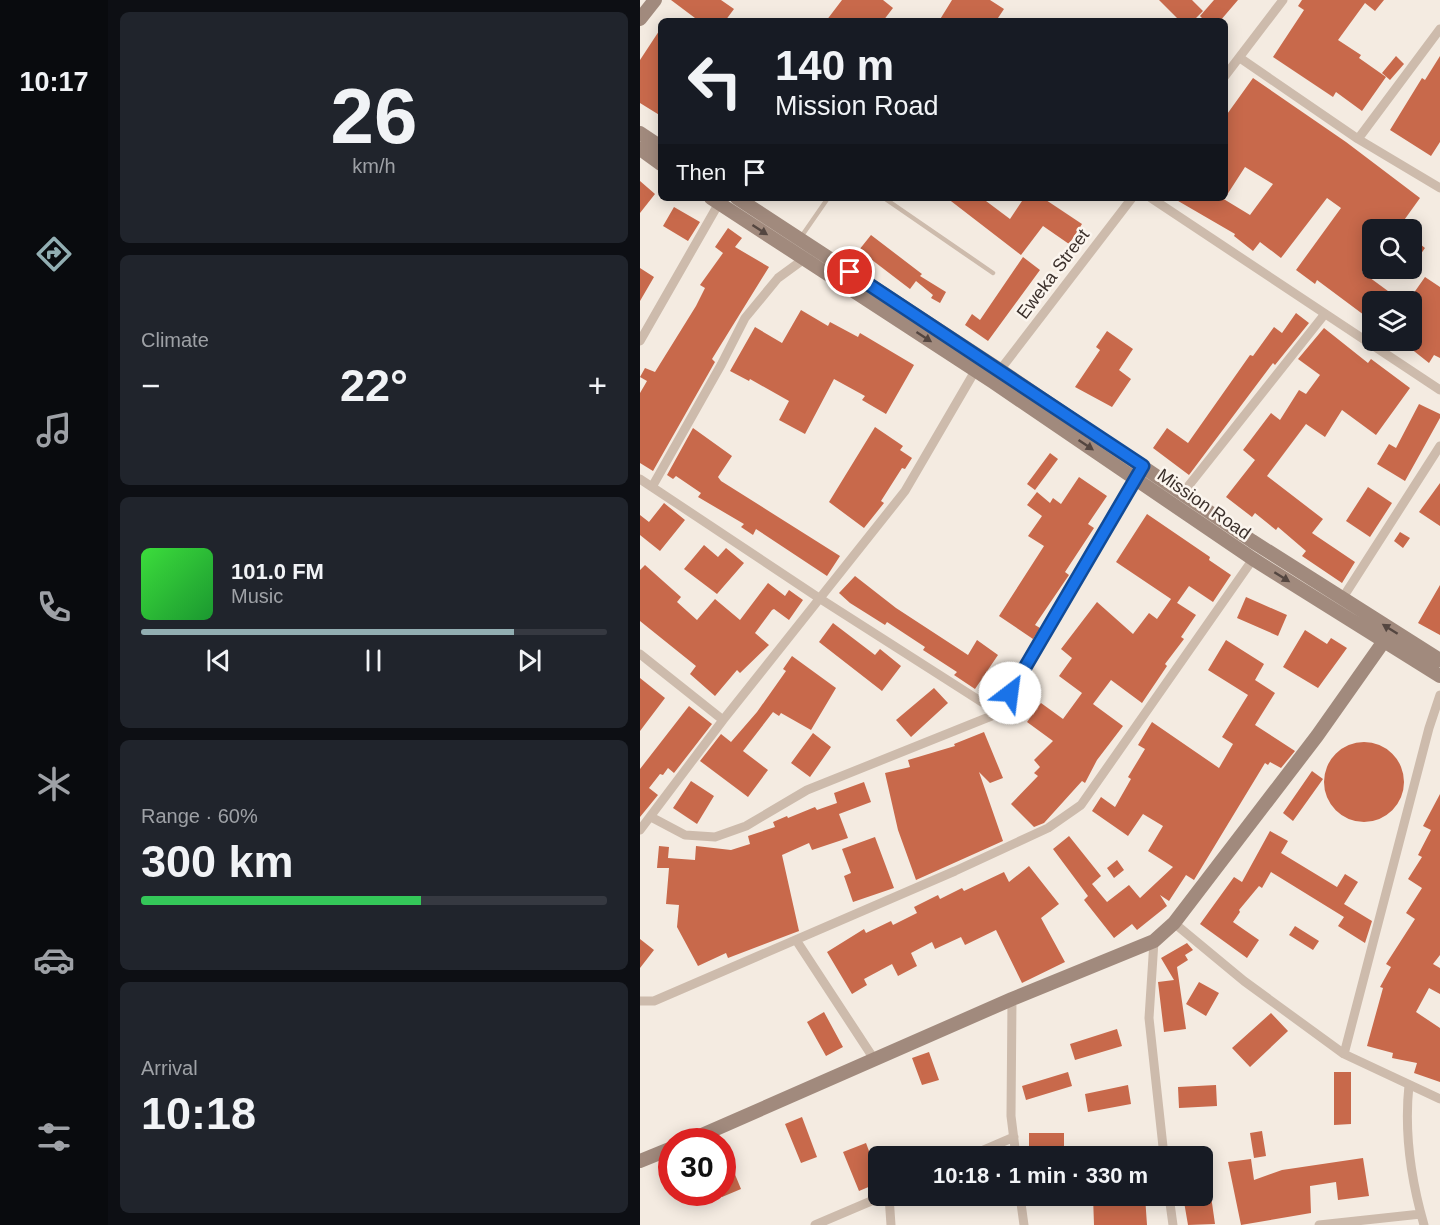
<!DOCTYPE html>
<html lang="en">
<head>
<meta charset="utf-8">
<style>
	:root { --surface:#171b24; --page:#20242c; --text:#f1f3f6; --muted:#9ea1a6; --line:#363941; --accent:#92aeb2 }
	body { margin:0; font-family:Helvetica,sans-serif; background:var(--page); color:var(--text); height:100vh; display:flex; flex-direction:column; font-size:22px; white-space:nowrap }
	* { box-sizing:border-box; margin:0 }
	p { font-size:20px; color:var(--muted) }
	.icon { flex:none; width:33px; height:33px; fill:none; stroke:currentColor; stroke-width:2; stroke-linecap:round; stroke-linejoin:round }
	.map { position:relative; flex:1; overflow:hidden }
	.drawer { display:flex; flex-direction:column; gap:12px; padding:12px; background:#0d0f14; width:532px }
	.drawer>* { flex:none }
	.top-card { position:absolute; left:18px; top:18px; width:570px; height:183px; border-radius:9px; box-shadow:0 3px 15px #0003; background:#171b24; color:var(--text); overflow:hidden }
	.controls { position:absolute; left:722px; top:219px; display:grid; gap:12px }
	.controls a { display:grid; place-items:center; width:60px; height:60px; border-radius:9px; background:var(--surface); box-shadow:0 3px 15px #0003; font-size:30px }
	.speed { position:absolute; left:18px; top:1128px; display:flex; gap:12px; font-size:30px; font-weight:700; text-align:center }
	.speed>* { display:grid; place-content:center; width:78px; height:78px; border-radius:50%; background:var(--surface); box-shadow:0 3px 15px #0003; line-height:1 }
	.speed .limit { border:9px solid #d22; background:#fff; color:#111 }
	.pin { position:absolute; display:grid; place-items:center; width:51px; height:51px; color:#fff; margin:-26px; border:3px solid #fff; border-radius:50%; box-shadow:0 2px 6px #0007 }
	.me { position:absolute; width:66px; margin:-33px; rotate:30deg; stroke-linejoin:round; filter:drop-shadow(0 0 4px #0008) }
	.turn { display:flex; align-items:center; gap:21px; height:126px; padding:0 18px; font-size:27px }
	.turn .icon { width:78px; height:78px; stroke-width:2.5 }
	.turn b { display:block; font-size:42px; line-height:51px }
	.then { display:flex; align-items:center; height:57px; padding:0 18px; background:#0003; gap:12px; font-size:22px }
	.big { font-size:45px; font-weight:700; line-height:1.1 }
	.drawer .card { flex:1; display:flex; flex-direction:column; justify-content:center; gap:9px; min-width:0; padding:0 21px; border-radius:9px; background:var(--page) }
	.drawer .dial { align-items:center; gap:0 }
	.dial b { font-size:78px; line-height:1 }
	.song { display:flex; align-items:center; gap:18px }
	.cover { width:72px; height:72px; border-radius:9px; background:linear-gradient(135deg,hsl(120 70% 55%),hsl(130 70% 35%)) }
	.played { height:6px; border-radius:3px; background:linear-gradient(90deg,var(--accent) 80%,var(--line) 80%) }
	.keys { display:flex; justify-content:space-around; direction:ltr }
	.heat { display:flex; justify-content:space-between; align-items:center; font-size:33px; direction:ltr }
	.charge { height:9px; border-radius:4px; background:linear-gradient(90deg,#34c759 60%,var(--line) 0) }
	.trip { position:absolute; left:228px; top:1146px; width:345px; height:60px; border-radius:9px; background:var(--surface); box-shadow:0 3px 15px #0003; font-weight:700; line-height:60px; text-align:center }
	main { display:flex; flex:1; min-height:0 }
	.tab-bar { display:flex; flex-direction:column; width:108px; justify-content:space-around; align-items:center; background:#090b0e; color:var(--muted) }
	.tab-bar .icon { width:42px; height:42px }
	.tab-bar .current { color:var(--accent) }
	.tab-bar b { font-size:27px; color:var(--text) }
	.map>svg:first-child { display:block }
	.building { fill:#c8694b }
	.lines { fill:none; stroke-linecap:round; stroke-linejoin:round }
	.lane { stroke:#cdbbac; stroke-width:4.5 }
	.street { stroke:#cdbbac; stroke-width:9 }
	.secondary { stroke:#a18a7d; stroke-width:14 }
	.oneway { fill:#544640 }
	.route-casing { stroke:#114b97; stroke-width:15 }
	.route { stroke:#1a73e8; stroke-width:10 }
	.labels { text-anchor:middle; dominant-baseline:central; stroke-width:5; stroke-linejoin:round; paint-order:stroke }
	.street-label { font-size:18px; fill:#3b302b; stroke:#fbf5ee }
</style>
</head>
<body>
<main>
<nav class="tab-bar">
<b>10:17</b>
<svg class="icon current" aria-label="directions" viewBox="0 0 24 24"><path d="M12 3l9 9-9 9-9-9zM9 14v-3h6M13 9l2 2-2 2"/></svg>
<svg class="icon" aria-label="music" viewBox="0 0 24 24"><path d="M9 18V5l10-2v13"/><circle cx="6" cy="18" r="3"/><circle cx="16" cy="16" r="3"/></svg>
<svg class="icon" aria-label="phone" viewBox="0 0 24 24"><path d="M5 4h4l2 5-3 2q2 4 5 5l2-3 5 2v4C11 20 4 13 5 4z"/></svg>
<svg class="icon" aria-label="climate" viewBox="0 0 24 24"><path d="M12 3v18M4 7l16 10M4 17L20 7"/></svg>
<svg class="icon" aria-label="car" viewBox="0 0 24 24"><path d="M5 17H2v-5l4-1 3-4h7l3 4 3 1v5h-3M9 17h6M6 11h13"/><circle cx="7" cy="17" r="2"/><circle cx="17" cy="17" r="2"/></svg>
<svg class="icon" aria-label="filters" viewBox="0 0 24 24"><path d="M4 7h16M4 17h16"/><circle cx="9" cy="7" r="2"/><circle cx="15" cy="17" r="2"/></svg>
</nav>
<section class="drawer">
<div class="card dial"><b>26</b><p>km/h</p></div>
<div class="card"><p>Climate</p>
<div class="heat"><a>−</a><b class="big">22°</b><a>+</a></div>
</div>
<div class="card">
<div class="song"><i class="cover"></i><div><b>101.0 FM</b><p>Music</p></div></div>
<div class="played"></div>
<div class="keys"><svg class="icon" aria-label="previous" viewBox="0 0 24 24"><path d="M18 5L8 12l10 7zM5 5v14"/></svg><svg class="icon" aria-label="pause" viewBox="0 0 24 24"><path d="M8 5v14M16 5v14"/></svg><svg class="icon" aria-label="next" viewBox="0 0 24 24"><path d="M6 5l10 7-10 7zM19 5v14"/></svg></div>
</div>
<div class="card"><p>Range · 60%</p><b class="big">300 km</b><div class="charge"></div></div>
<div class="card"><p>Arrival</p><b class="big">10:18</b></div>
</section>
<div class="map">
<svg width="800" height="1225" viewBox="0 0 800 1225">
	<rect width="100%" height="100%" fill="#f4ebe1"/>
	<path class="building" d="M31,0H81L94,9L85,21H59Z
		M202,0H243L253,8L243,21H186Z
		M312,0H350L364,9L356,21H299Z
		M519,0H552L563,11L553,21H540Z
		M574,0H598L580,21H565L560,16Z
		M662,0H744L735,11L725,3L698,40L721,55L719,58L746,77L722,111L696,92L693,97L633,57L664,10L658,6Z
		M21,28V116L0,103V60Z
		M756,56L764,64L750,80L742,73Z
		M800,56V142L791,156L750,130L782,78L785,80Z
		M613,78L706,142L780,198L757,230H732V258L722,272L763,302H732V321L677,280L675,284L656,270L701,208L687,198L641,258L620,242L613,251L594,236L595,234L533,198H582L610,215L633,184L605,167L585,198V117Z
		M0,181L15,194L0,213Z
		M307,198H342L370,219L384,198H403L442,224L429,244L403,226L381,255Z
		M34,207L60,222L48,241L23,226Z
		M88,228L102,238L95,247L129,267L72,359L75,362L13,471L0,463V393L7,381L0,377L5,368L15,372L56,306L65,288L60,285L83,253L75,247Z
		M231,235L282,274L280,276L306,292L300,303L291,298L293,295L276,281L270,289L219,250Z
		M771,237L785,248L771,268Z
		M383,257L400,270L348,341L325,325L332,314L340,320Z
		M0,268L14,277L0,301Z
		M785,277L800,287V358L794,355L789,363L760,340H771V297Z
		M161,310L188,326L190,322L218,337L220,333L274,365L246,414L222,400L225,396L194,379L165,434L139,420L149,401L110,379L109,381L90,371L115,327L142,343Z
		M656,313L669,323L635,365L633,363L549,475L513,448L527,428L548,443L610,355L613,356L634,327L642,333Z
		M684,328L728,363L731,359L770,388L736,435L702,410L685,437L666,424L627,476L683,519L672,533L715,562L702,583L662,556L666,551L638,527L636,530L615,513L612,517L586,497L615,460L603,450L631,413L640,420L659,390L666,394L680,375L658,359Z
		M467,331L493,349L479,370L491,379L472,407L435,387L460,350L456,347Z
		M779,404L800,414V418L765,481L737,464L749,444L756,448Z
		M235,427L263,446L260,450L272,458L265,469L262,468L241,501L244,503L224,528L189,502Z
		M53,428L92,456L78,477L81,481L200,556L187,576L116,529L113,535L101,527L104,524L58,497L61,493L36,476L33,479L27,475Z
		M410,453L418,459L395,490L387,484Z
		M439,477L467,496L448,524L454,528L425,572L429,575L395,625L400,628L393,639L359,616L404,546L388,536L402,516L387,505L397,492L410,503L413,498L421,504Z
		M800,483V526L779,512Z
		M728,487L752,503L730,537L706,521Z
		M24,503L45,520L20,551L0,535V515L9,522Z
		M507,514L570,557L569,560L591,575L573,602L549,586L537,603L476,562Z
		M760,532L770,538L763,548L754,541Z
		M64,545L78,557L86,548L104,563L77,594L44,569Z
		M5,565L41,597L37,602L57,620L75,599L100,620L128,583L145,596L149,590L163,600L149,620L134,609L132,610L115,633L129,645L100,673L97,670L75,696L50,674L56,666L0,621V570Z
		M215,576L256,608L328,655L337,640L358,655L335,689L314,675L317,672L283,650L285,647L247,622L245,625L210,603L199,593Z
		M800,585V635L778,623Z
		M606,597L647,615L638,636L597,618Z
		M531,599L556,615L541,637L544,639L525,664L527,666L502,703L471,680L453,704L483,726L457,760L445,783L442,781L404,823L394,827L371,804L398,776L394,773L400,767L394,760L413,741L387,722L401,703L423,719L442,693L419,676L432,658L421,649L457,602L493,634L509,613L517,619Z
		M193,623L235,655L240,649L261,666L242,691L179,642Z
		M665,630L687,644L691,638L707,648L678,688L643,667Z
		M586,640L624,664L615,680L635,693L615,725L655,751L641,768L630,762L628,765L625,763L554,880L546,875L529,901L520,895L527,906L497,930L492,924L474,938L444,900L448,896L413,849L429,836L461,876L452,884L467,902L489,885L500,898L533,867L508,851L523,826L503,814L488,836L452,811L461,797L475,807L491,779L488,777L505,749L498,745L512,722L579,768L593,744L582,737L608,695L568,670Z
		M152,656L196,688L171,730L141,713L139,716L133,712L103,751L128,770L108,797L60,761L81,734L91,742L117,712L146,671L143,669Z
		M0,678L25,698L0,731Z
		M294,688L308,703L271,737L256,720Z
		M49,706L72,724L34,773L28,768L23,775L20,774L9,788L18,795L0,817V769Z
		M344,732L363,778L350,783L339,772L363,841L276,880L258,830L245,773L270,767L268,760L315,746L314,744Z
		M173,733L191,747L170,777L151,763Z
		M684 782a40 40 0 1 1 80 0a40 40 0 1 1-80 0Z
		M672,771L683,779L653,821L643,813Z
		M51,781L74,796L57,824L33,808Z
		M224,782L231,802L199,814L208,838L172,850L169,843L142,855L159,931L88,958L86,953L58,966L37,927L39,905L26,904L29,868H17L19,846L29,847L28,858L55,860L56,846L91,850L110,844L108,836L135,827L133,822L147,816L148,818L175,807L177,810L197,803L194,793Z
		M800,794V955L793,964L800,968V994L789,988L776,1012L800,1028V1082L774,1073L777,1063L752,1058L753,1053L727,1046L743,988L740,987L751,967L746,964L775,919L766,913L782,888L768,879L782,857L778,855L791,830L783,826Z
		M630,831L648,841L641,853L697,887L705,874L718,882L704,904L732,921L725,943L698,926L704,917L631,872L622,888L619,886L599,910L600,912L593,922L619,940L607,958L560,924L594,877L602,882Z
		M235,837L254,888L213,902L204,876L211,873L202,849Z
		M477,860L484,870L474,878L467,868Z
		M389,866L419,904L401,918L425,962L382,983L356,930L325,945L321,937L295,949L292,942L271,953L277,966L258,976L252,964L224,979L227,985L212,994L187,952L224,929L226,933L251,921L253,925L277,913L274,907L298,895L300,899L322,888L324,891L364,872L369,882Z
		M655,926L679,941L673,950L649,935Z
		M0,939L14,950L0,968Z
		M547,943L553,950L545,955L548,960L537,967L546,1029L524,1032L518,982L534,980L521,958Z
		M559,982L579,993L566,1016L546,1004Z
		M184,1012L203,1047L186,1056L167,1022Z
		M631,1013L648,1031L610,1067L592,1048Z
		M477,1029L482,1046L435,1060L430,1044Z
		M289,1052L299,1080L282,1085L272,1058Z
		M428,1072L432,1086L386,1100L382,1086Z
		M694,1072H711V1124L694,1125Z
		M488,1085L491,1104L448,1112L445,1094Z
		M576,1085L577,1106L539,1108L538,1087Z
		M162,1117L177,1157L161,1163L145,1124Z
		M622,1131L626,1156L614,1158L610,1133Z
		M389,1133H424V1149L389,1150Z
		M82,1143L101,1189L82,1197Z
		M226,1143L238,1175V1183L219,1191L203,1152Z
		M723,1158L729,1196L698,1200L696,1182L670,1186L671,1213L601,1225L588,1162L611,1159L614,1180L642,1170Z
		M453,1196H505L507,1225H454Z
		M543,1196H571L575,1224L548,1225Z"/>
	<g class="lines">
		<path class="lane" d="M244,198L353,273
			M161,237L188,198"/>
		<path class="street" d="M600,58L718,139L800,188
			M585,76L643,0
			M718,139L800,29
			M511,198L800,390
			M0,341L79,203
			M360,370L492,198
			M0,479L179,598L359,713
			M12,487L81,365L105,318L138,278L164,259
			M542,494L684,315
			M702,599L800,446
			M0,654L83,720
			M11,817L45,835L75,837L106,826L167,790L359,713L497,476
			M0,830L83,720L265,491L335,371
			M534,923L604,981L704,1054L800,1099
			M156,940L234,1059
			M514,941L509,1018L524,1156
			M372,999L371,1116L376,1156
			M0,1001H14L315,871L408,828L441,805L613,559
			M704,1054L789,728L800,695
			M769,1085C764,1132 771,1180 784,1225
			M330,1156L374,1137
			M249,1196L251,1225
			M380,1196L384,1225
			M529,1196L533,1225
			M175,1225L243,1196
			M679,1225L781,1214"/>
		<path class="secondary" d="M0,19L15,0
			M0,133L21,147
			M0,149L21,164
			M71,198L353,382L613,559L800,676
			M97,198L360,370L612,541L800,660
			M46,1142L372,999L514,941L534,923L677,736L744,641
			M0,1161L32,1148"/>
	</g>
	<defs><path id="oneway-solid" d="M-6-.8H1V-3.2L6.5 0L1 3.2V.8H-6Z" transform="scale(1.5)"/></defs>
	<g class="oneway">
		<use href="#oneway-solid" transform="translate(120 230) rotate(33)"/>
		<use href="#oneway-solid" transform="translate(284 337) rotate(33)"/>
		<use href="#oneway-solid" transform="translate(446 445) rotate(34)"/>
		<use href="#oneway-solid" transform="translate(642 577) rotate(32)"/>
		<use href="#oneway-solid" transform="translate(750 629) rotate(-148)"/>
	</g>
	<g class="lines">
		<defs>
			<path id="route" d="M210,272L503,466L370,693"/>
		</defs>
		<use href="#route" class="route-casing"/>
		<use href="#route" class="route"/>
	</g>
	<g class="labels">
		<g class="street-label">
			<text transform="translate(413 274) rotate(-53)">Eweka Street</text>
			<text transform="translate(564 504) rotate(35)">Mission Road</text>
		</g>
	</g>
</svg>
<div class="controls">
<a><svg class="icon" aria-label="search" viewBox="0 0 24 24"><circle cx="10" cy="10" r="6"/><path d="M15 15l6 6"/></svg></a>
<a><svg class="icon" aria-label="layers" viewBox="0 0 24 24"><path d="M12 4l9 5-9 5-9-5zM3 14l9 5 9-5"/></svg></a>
</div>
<div class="speed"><div class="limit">30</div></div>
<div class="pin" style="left:210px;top:272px;background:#d93025"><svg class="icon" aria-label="arrive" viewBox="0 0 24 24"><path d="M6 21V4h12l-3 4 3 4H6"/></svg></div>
<svg class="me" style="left:370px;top:693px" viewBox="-20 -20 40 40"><circle r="19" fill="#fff"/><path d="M0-13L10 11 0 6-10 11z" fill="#1a73e8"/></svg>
<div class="trip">10:18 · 1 min · 330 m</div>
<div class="top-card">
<div class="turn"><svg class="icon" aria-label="left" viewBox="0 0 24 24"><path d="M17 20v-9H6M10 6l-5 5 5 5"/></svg><div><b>140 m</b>Mission Road</div></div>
<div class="then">Then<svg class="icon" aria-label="arrive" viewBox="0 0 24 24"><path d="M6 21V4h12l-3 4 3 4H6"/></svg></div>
</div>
</div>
</main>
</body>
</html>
